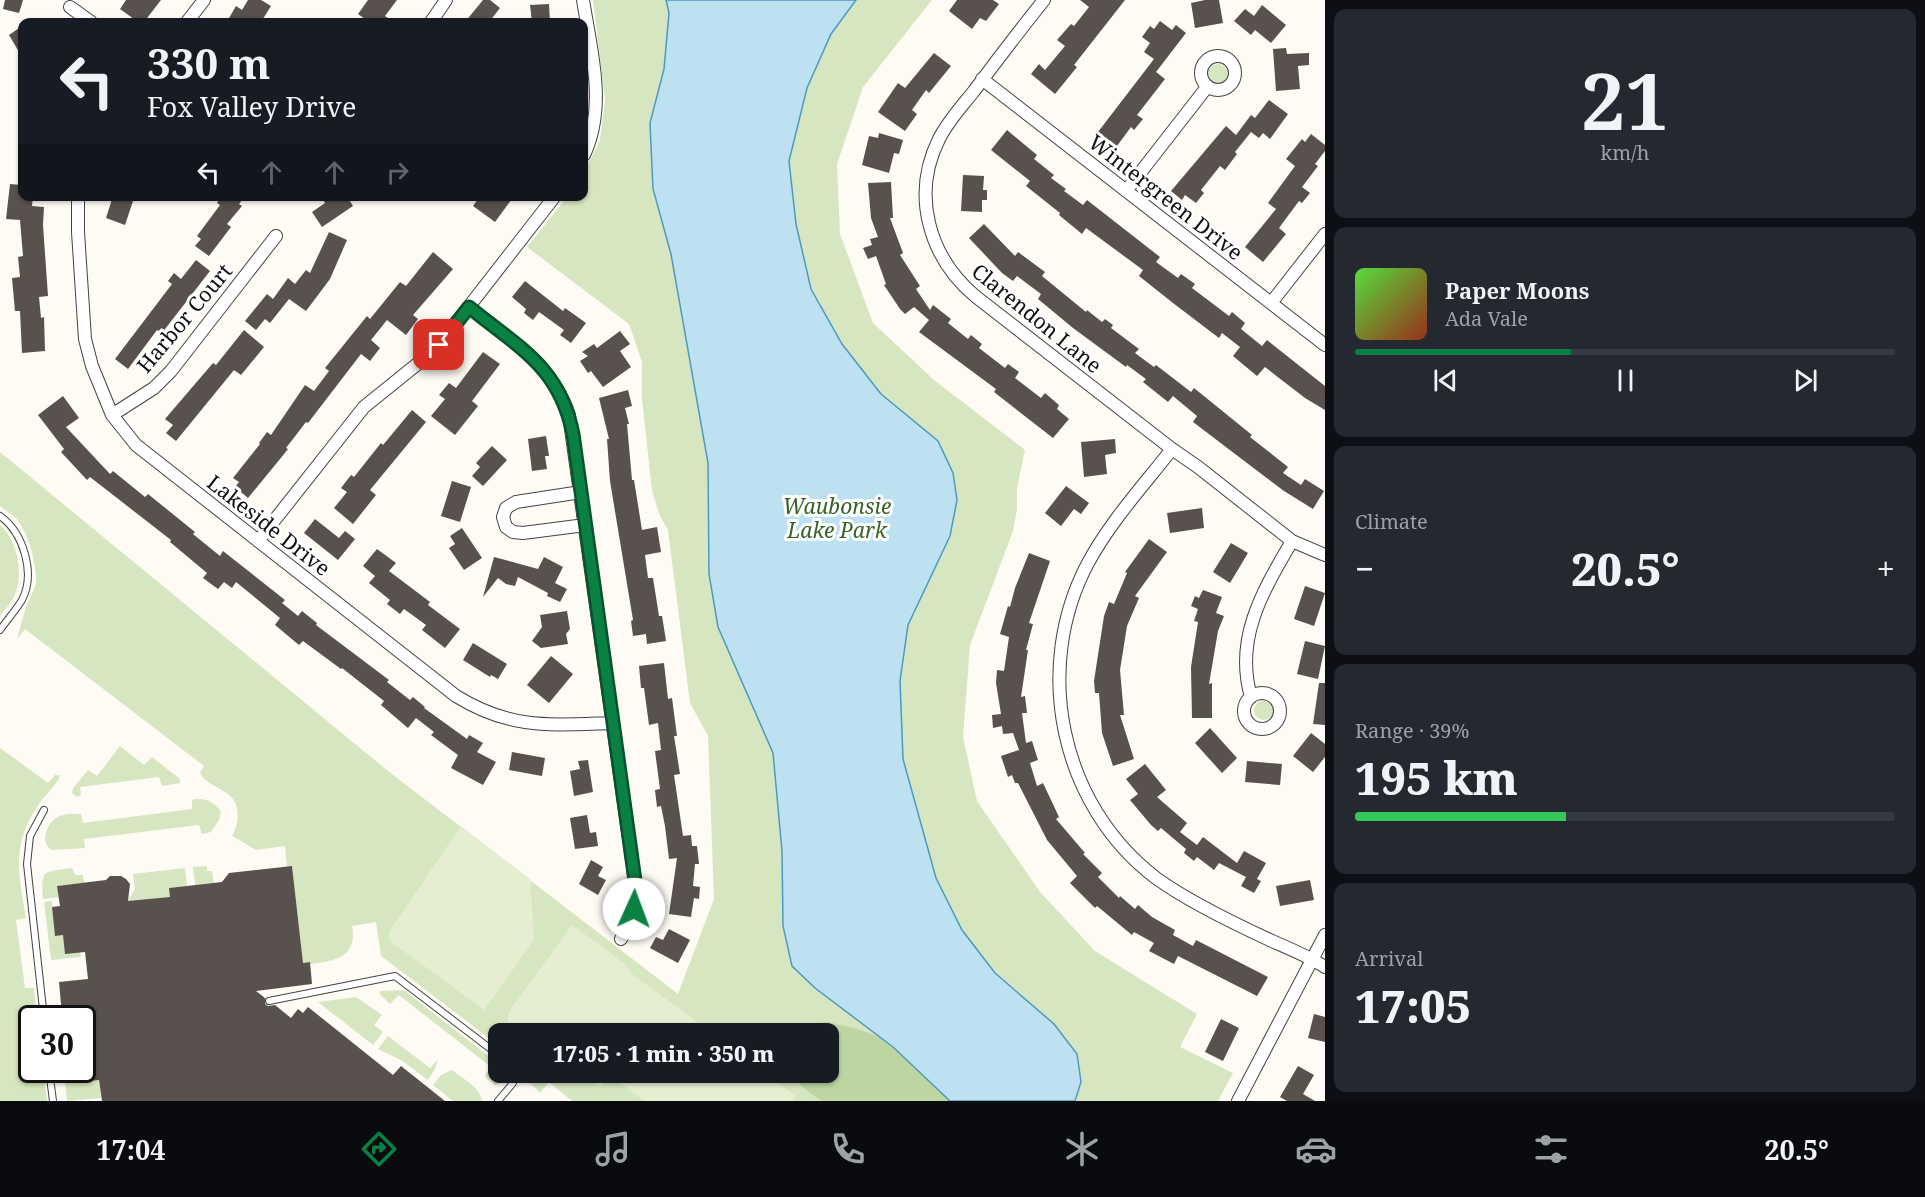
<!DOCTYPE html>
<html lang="en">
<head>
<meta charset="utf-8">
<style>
	:root { --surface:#171b24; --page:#242831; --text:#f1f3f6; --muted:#9ea1a6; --line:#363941; --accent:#0b8043 }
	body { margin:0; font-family:"Noto Serif",serif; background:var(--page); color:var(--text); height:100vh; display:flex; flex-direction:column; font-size:22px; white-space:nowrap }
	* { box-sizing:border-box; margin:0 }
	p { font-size:20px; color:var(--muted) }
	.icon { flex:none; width:33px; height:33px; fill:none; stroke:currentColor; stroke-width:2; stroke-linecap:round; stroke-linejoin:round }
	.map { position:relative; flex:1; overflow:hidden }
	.details { display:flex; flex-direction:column; gap:9px; padding:9px; background:#0d0f14; width:600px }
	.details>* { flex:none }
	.top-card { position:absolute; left:18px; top:18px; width:570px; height:183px; border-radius:12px; box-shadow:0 2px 4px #0004; background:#171b24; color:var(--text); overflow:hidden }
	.speed { position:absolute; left:18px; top:1005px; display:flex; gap:12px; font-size:30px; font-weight:700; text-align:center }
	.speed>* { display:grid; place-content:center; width:78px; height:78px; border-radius:50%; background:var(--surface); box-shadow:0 2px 4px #0004; line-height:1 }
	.speed .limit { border:3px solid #111; border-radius:9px; background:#fff; color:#111 }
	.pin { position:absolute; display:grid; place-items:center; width:51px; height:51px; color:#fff; margin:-26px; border-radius:12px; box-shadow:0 3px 9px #0006 }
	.me { position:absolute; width:66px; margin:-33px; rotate:2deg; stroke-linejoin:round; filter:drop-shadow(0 0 4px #0008) }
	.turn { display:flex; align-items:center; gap:21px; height:126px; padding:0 30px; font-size:27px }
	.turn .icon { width:78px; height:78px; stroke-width:2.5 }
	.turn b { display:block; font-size:42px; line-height:51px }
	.lanes { display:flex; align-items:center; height:57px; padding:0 30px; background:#0003; justify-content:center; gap:30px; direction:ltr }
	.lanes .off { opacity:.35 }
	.big { font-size:45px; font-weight:800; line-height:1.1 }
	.details .widget { flex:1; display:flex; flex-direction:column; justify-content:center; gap:9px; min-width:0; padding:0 21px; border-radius:12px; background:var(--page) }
	.details .dial { align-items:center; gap:0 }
	.dial b { font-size:78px; line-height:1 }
	.song { display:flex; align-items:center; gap:18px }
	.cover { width:72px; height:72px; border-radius:9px; background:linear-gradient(135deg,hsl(110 70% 55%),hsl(10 70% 35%)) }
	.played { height:6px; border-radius:3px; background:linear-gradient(90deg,var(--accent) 40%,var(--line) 40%) }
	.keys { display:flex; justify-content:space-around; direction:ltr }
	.heat { display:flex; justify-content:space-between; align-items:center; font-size:33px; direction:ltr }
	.charge { height:9px; border-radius:4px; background:linear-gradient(90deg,#34c759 39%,var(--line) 0) }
	.trip { position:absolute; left:488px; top:1023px; width:351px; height:60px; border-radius:12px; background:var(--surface); box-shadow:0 2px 4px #0004; font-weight:800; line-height:60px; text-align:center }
	.menu { display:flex; height:96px; justify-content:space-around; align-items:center; background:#090b0e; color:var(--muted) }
	.menu .icon { width:42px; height:42px }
	.menu .selected { color:var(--accent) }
	.menu b { font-size:27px; color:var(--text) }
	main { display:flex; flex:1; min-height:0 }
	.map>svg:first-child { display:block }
	.green { fill:#d6e6c0 }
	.forest { fill:#bcd5a1 }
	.pitch { fill:#e6eed1 }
	.water { fill:#bee1f1; stroke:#4c9ac1; stroke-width:1.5 }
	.building { fill:#58514d }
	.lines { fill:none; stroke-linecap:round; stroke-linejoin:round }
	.lane-casing { stroke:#434343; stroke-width:8 }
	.street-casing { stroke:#434343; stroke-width:14 }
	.lane { stroke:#fff; stroke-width:6 }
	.street { stroke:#fff; stroke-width:12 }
	.route-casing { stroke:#07532c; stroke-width:15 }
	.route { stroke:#0b8043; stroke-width:10 }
	.labels { text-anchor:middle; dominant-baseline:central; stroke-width:6; stroke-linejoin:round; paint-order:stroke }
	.street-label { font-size:21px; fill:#101010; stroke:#fff }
	.park-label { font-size:21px; font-style:italic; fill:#366226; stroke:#fff }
</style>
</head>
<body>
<main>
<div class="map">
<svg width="1325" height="1101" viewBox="0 0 1325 1101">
	<rect width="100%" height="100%" fill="#fefbf4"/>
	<path class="green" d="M593,0H932L863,87L837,164L840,234L873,323L934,380L1025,450L1017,488V509L1013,531L970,645L963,737L977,801L1040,892L1095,951L1197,1014L1180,1047L1233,1073L1218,1101H572L549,1082L540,1093L520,1073L828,1072V1034H498V1045L381,956L376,922L352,926C358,958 334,961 310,964V962L303,963L292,866L287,867L285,846L256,850L232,836C237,827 239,819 237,808C232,787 208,789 200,773L204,766L25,629L17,639L26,607L36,584V574L32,552L25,532L16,518L0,506V452L388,771L678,994L714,899L708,736L690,703L668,530L660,516L652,491L642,398V362L629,324L527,247L567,197L584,196V173L600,140L605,100Z
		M1208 74a10 10 0 1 1 20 0a10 10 0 1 1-20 0Z
		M0,525C18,540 24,575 14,597C11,604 4,610 0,616Z
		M1254 710a10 10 0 1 1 20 0a10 10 0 1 1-20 0Z
		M120,746L144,765L152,757L180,779V783L162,786L159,777L80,787L81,795L77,797L72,793L73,788L88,770L97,776Z
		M0,748L48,783L55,775H59V779C52,789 42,798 36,809C11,846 19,877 26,918L16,920L25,988H34L37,1018H32V1070H43L47,1101H0Z
		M194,799C206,798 214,802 221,812L219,820L211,832L202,834L199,825L84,839L85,848L53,850C39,845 46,824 56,818C63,813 73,814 81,814L83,823L192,809V801Z
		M207,866V871H212L215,892L212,893L211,883L195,885L193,867Z
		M72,868L75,875H83L84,883L58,886L59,897L43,899C40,868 45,872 72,868Z
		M185,868L187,886L170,888V897L126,920L124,900L129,899L135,889L133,874Z
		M52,901L55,936L63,935L80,952L81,957L51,960L44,902Z
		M404,990L496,1062L498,1072L500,1073L499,1084L495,1085L486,1078L485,1075L491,1067L399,995L390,1004L379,993L381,991Z
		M356,997L382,1015L374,1025L383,1032L373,1045L318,1002Z
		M388,1036L430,1068L438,1059L435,1069L428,1080L401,1060L378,1049Z
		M87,1068L88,1081L99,1080L101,1098L67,1101L64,1071Z
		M452,1070C462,1078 481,1088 482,1101H453L433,1085L441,1075Z"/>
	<path class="forest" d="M826,1022L854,1028L883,1038L950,1101H823C810,1094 799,1086 793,1073L828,1072V1034L796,1033L801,1025Z"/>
	<path class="pitch" d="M461,826L530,879L534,940L484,1010L390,941L389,932Z
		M572,925L625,964L632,974L712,1033L522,1034L508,1024V1013Z
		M579,1073H764L796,1096L793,1101H644L609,1074L600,1087Z"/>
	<path class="water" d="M666,0H856L831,34L807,88L789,161L796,224L811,289L842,344L881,394L938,441L953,473L957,500L950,536L908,625L900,681L903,759L936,878L962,930L995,973L1054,1024L1077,1054L1081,1082L1075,1101H950L893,1047L815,988L792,966L783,926L782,851L773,753L718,627L709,574L708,463L671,254L653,189L650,123L664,69L669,13Z"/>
	<path class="building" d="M5,0H23L19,13L3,9Z
		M126,0H161L144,22H138L120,9Z
		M248,0H261L271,6L261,22H237L229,18L236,6L242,10Z
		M368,0H397L385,16L394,22H369L358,14Z
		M483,0H490L500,8L489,22H465Z
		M957,0H993L999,4L986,21L980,18L972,29L949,11Z
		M1080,0H1125L1074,65L1077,67L1055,94L1031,74L1039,64L1045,70L1065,46L1057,40L1071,24L1074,26L1089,7Z
		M1205,0H1219L1223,23L1195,28L1191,3Z
		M549,4L550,22H532L530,5Z
		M1262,5L1286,25L1271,43L1255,30L1251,35L1234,21L1245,9L1254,16Z
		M1160,21L1172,30L1176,25L1186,33L1156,72L1165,79L1137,115L1143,119L1134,130L1131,127L1117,146L1098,132L1154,59L1144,52L1150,43L1142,37L1150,26L1154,29Z
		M22,26V57L9,35Z
		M1286,48L1287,54L1309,53V65L1298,66L1300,89L1276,91L1273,49Z
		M934,53L951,66L929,93L926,90L912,110L917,114L905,131L878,112L898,83L905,88Z
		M1269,100L1288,114L1270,139L1263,133L1259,138L1251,132L1235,152L1237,154L1225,170L1220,166L1201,190L1204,193L1196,203L1185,195L1182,200L1171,191L1226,126L1236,135L1251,115L1255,118Z
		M1007,130L1037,155L1034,159L1054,175L1051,178L1066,189L1064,191L1083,205L1087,200L1160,257L1156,262L1178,278L1181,274L1195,284L1192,288L1229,316L1232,312L1245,323L1241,329L1262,346L1267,340L1325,386V410L1305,398L1265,367L1257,376L1233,356L1240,347L1222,333L1219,338L1173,303L1139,276L1143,270L1086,228L1082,234L1059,215L1060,213L1026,186L1030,181L991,150Z
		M879,133L903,140L899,154L894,153L889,173L862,165L869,136L878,138Z
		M1311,134L1325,145V151L1315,164L1318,166L1302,187L1310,193L1302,203L1299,201L1279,228L1286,234L1263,262L1245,247L1276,209L1268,203L1295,166L1286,159L1302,139L1305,142Z
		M963,175L984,176L983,190H987V200H982V212L961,211Z
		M891,182L893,218H890L903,253L900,255L920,286L916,289L930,310L933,305L951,319L948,323L968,339L971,335L982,344L979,348L1005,368L1008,364L1019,372L1015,378L1041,398L1045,393L1059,405L1057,409L1069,419L1053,438L994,392L996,389L919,332L929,320L914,307L905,314L900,309L884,285L886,284L876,256L868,259L863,248L872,245L870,239L878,237L871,218L868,183Z
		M10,184L22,185V196H33L32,206L44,207L43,225L48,296L39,297L41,318L44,317L45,351L22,353L20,311H15L12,278L20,277L18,257L23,256L20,220L6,219Z
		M113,196H128L127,199L133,201L125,225L106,218Z
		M222,196H245L239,204L242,206L227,224L231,227L209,256L195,246L201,239L197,236L220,205L217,203Z
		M321,196H347L353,206L322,227L312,212L325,203Z
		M480,196H514L495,222L473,206Z
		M984,224L1015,256L1018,252L1045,272L1042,276L1086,312L1087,310L1102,322L1105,319L1113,325L1111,328L1139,349L1135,353L1154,367L1156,365L1191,392L1194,388L1252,435L1250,437L1288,467L1283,473L1301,485L1305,479L1324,491L1313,509L1284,491L1193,422L1197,416L1173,396L1168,402L1143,382L1146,379L1127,365L1126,367L1073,328L1038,299L1041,294L1017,276L1013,281L1002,273L969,238Z
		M329,232L347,240L330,279L306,311L289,299L270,323L265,319L256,330L245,321L267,294L273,299L288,278L295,284L306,270L310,273Z
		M433,252L453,269L413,315L418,319L406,335L387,320L371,340L380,348L370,361L361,354L308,423L306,422L286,448L288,449L280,459L248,498L235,487L239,482L233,478L260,444L259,443L267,432L271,435L305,385L314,391L329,371L325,368L367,316L370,319L400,282L406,286Z
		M196,260L210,271L162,333L157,330L128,369L115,359L172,284L168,281L174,273L181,279Z
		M525,281L563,311L565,308L586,323L571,343L560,335L564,330L539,312L533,320L524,313L526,309L512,297Z
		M244,330L264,347L241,375L234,370L176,441L166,433L173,425L165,419L213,363L216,365Z
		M620,331L630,344L620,351L631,367L603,387L591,371L588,373L580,361L588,356L582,352L594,344L597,348Z
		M483,352L500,364L472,401L478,406L455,435L431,416L445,399L439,395L449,383L456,388Z
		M628,390L632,406L625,408L629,424H627L632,480H634L642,530L657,527L661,552L645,555L648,578H653L659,616H662L666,641L647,644L646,634L633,636L631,621L633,620L610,481L607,439H609L599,398Z
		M63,396L79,418L66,427L110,474L113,471L145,497L148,494L195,532L193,534L220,556L223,551L285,600L282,603L298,616L302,611L317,623L316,625L389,680L387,682L410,700L413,697L425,707L424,708L467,739L469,735L483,743L477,752L496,762L483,785L451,768L458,755L431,735L434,732L416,718L408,728L381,705L384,701L342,668L341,669L303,641L299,645L275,625L280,618L236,582L232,588L224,582L218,589L203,578L207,573L170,542L171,540L90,477L87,480L61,452L64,449L38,415Z
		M412,410L426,422L370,490L376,495L353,524L334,508L347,492L341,488L351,475L354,477L381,443L383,445Z
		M546,436L549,456H545L547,469L532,471L528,439Z
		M1115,439L1116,453L1105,455L1107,474L1084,477L1081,442Z
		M492,446L507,460L483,486L472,476L480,467L476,463Z
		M452,481L471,487L460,522L441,516Z
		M1066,486L1089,503L1081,514L1074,509L1061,526L1045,513Z
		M1202,508L1204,528L1170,533L1167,513Z
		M315,519L339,538L345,531L355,539L338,560L304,533Z
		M462,528L482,558L464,570L449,548L455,544L450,536Z
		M1149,539L1167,552L1135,596L1139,598L1127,626L1120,670L1124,715H1120L1134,759L1113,766L1102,733L1099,693H1095L1094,681L1104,616L1109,602L1114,604L1127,573L1125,572Z
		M1231,543L1248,553L1230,583L1213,572Z
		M377,549L396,563L389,571L430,602L428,605L460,629L445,648L422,630L426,625L404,609L400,614L387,604L390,600L369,583L375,576L363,566Z
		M1029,553L1050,561L1029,623L1033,624L1026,650H1028L1021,697L1025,696L1027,713H1022L1026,743L1032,741L1038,760L1030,763L1037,786L1043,783L1059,817L1056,819L1085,853L1083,854L1102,873L1098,877L1119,898L1120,896L1135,909L1138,905L1152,917L1175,930L1173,935L1193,946L1196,940L1268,977L1257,996L1178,956L1174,964L1149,951L1154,943L1134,932L1132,935L1097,906L1095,908L1070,883L1077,876L1047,840L1018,783H1015L1012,775L1008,777L1001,756L1019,750L1013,733L1003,734L1002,726L993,728L992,715L1001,714L996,683L997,670L1004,671L1009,637L1000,634L1008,606L1010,607L1015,588Z
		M494,557L538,569L544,557L563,567L555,583L567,589L560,602L547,596L548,593L518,577L515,586L506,584L498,578L483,597Z
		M1305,586L1325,593L1314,626L1294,619Z
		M1203,590L1222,597L1216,613L1224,616L1218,631L1209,684L1212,683V718H1192L1191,667L1198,622L1194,621L1198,609L1191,606L1195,596L1199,598Z
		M567,611L570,629L566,634L568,644L541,648L532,641L542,627L540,615Z
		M1305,641L1325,646L1318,679L1297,674Z
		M473,643L507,664L498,679L491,675L490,677L463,660Z
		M551,656L573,674L549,703L527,685Z
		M664,663L668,699L672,698L677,736H674L680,774L674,775L683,836L691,835L692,846H697L699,864H695L693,886L700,887L699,899L694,898L691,917L669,914L677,858L669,859L665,826L661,806L657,807L655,790L660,789L655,751L661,750L658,723L649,725L644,688H641L639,666Z
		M1319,683H1325V725L1313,724Z
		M1210,728L1237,758L1222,773L1195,743Z
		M1311,733L1325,744V757L1313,772L1293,756Z
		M512,752L545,758L542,776L509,770Z
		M588,760L593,792L574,796L570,771L580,769L578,761Z
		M1247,761L1282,764L1280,785L1245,782Z
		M1145,764L1166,790L1157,797L1187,823L1180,832L1197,845L1203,837L1237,863L1244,851L1266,863L1257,879L1261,881L1254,893L1241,886L1246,877L1219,863L1214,870L1197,857L1194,861L1184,853L1186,849L1161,828L1158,831L1151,825L1130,800L1138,794L1126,779Z
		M587,815L590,833L596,832L598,846L575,849L570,818Z
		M591,860L603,867L598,876L606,880L598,895L579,884Z
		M292,866L303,963L310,962L312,984L256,991L265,998V1004L268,1006L275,1005L291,1018L298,1009L303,1013L308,1007L393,1075L401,1066L445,1101H102L99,1080L88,1081L82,1040V1018H74V1014L62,1015L59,982L88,979L85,952L65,954L63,935L55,936L52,907L60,906L57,886L106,880L110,876H121L126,879L130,884L128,901L170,897L169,888L222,882L229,873Z
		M1310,880L1314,900L1280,906L1276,886Z
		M669,929L690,940L678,963L650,948L656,937L663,940Z
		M1314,1014L1325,1017V1042L1308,1038Z
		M1221,1019L1239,1028L1223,1061L1205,1052Z
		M1298,1066L1314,1075L1303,1094L1315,1101H1287L1280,1097Z"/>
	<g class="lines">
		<defs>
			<path id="lane" d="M0,516C23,532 36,573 22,600C16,610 7,620 0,630
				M269,1001L395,976L496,1053L498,1057
				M44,1018L27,864L30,836L44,810
				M49,1070L53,1101
				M498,1101L513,1083L507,1072"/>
			<path id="street" d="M583,0C591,51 607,106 584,155
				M1044,0C1020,30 997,60 974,91C962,106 948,121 939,139C911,195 929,257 975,296L1172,449L1198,467L1292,541L1325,555
				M70,7L91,22
				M187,22L204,0
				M431,22L446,0
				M1201 73a17 17 0 1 1 34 0a17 17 0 1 1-34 0Z
				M982,79L1325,345
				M1126,191L1207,87
				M78,196V232L85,339L92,366L112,415L136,445L456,696C511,730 551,725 613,723
				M1271,303L1325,234
				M469,307C508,338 553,365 569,415L636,888L631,920L621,939
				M112,415L154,388L171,371L276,236
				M1172,449C1143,486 1110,522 1088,563C1032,668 1060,805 1156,878C1189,902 1235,924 1272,941C1290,949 1308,956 1325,967
				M581,492L516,502L506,508L503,517L506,527L513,532L523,533L585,525
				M258,541L364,407L431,353L439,345L555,196
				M1244 711a18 18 0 1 1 36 0a18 18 0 1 1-36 0Z
				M1251,697C1234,638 1263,591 1292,541
				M1238,1101L1325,935"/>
		</defs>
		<use href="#lane" class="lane-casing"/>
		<use href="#street" class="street-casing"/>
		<use href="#lane" class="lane"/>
		<use href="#street" class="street"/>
	</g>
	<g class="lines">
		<defs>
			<path id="route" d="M439,345L469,307C519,348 559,366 573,434L636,888L634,909"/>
		</defs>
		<use href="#route" class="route-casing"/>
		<use href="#route" class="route"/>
	</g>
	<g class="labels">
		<g class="street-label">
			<text transform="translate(1166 197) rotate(38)">Wintergreen Drive</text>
			<text transform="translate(184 318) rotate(-50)">Harbor Court</text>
			<text transform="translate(1037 318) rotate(39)">Clarendon Lane</text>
			<text transform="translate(269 525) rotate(38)">Lakeside Drive</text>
		</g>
		<g class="park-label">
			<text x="837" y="506">Waubonsie<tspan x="837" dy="24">Lake Park</tspan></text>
		</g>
	</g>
</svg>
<div class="speed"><div class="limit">30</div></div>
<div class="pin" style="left:439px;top:345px;background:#d93025"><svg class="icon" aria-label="arrive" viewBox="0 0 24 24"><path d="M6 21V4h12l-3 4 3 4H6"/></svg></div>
<svg class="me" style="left:634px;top:909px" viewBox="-20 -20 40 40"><circle r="19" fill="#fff"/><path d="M0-13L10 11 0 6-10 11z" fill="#0b8043"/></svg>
<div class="trip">17:05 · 1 min · 350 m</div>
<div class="top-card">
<div class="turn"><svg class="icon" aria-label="left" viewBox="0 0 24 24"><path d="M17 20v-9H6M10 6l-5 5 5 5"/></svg><div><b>330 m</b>Fox Valley Drive</div></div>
<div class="lanes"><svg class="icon" aria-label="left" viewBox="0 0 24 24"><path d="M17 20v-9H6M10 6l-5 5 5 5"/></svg><svg class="icon off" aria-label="ahead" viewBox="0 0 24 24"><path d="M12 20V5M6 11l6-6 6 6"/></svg><svg class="icon off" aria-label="ahead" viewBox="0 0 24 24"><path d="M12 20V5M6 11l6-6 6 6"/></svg><svg class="icon off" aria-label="right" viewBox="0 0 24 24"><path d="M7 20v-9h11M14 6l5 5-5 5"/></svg></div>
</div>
</div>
<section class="details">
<div class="widget dial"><b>21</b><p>km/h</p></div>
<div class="widget">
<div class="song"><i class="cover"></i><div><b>Paper Moons</b><p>Ada Vale</p></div></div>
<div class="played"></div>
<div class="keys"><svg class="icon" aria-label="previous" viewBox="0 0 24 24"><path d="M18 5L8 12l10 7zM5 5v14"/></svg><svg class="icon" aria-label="pause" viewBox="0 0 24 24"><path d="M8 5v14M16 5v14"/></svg><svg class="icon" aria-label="next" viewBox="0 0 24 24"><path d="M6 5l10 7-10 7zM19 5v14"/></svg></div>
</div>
<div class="widget"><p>Climate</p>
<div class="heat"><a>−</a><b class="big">20.5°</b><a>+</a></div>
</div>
<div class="widget"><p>Range · 39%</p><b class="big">195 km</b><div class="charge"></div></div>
<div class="widget"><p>Arrival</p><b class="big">17:05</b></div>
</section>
</main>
<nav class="menu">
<b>17:04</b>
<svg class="icon selected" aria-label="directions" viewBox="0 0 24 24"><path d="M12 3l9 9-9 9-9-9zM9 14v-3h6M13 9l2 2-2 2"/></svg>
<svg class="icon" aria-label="music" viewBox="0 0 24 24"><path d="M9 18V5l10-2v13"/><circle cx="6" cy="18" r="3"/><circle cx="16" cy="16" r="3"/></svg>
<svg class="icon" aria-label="phone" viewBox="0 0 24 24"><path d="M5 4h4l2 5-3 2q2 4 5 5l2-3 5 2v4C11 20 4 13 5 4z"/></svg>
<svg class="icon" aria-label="climate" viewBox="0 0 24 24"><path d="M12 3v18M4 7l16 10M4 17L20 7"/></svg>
<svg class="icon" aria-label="car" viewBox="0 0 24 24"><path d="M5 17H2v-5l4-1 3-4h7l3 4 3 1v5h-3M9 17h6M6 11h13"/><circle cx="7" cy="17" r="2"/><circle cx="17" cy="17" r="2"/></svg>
<svg class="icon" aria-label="filters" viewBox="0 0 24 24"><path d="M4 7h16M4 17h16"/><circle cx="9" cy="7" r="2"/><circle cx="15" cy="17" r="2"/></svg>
<b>20.5°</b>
</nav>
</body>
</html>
